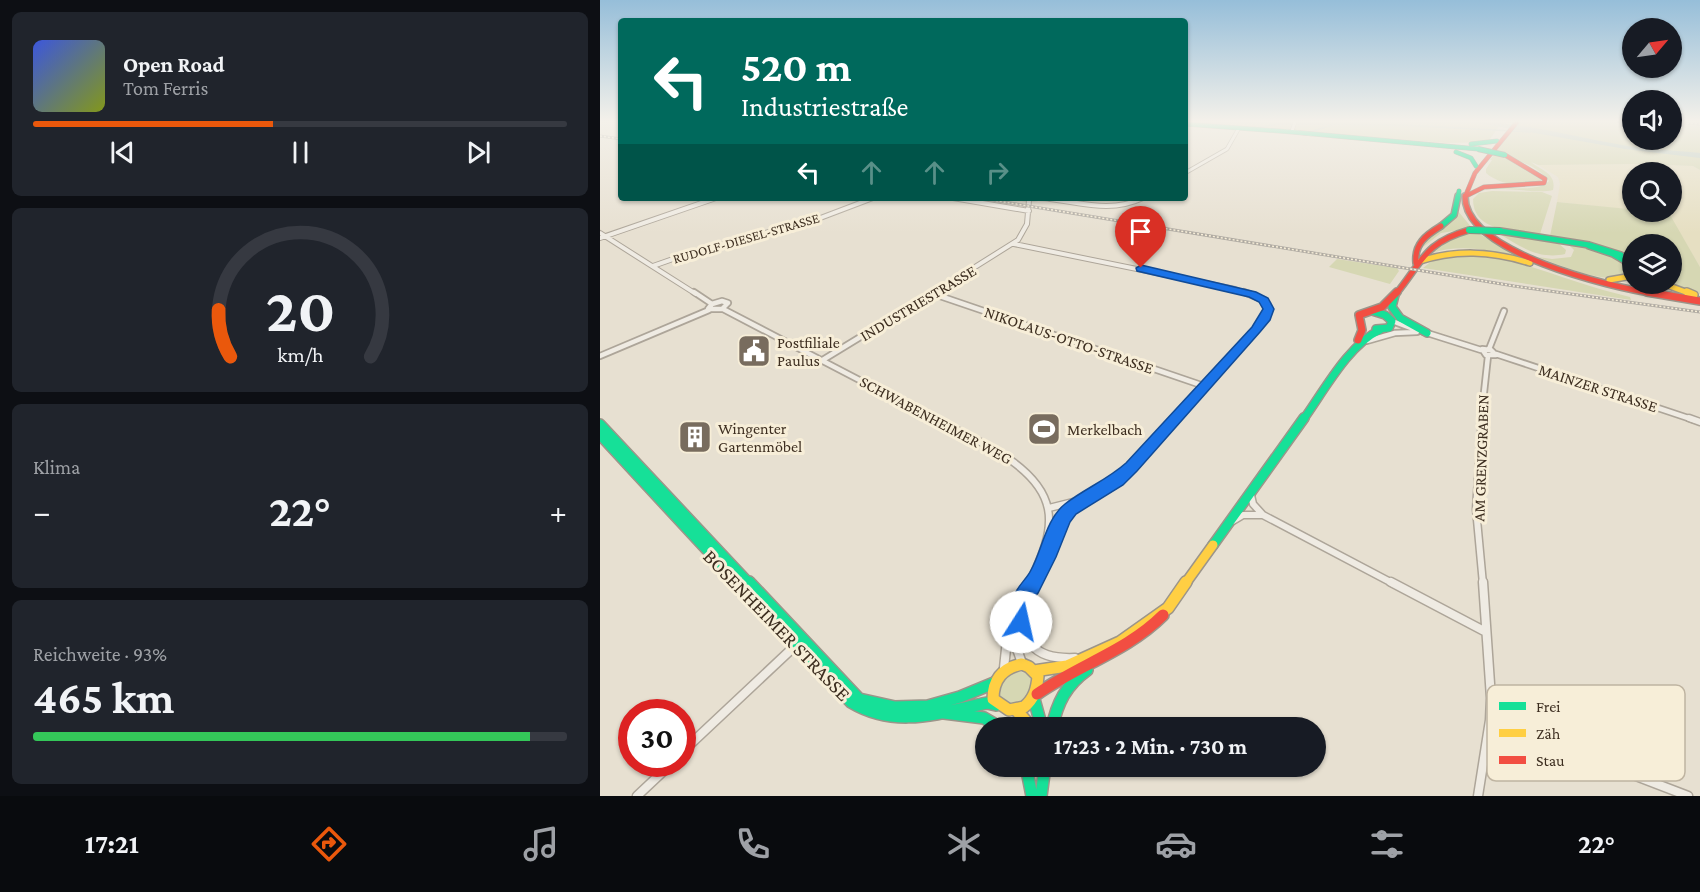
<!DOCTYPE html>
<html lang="de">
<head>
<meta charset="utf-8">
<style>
	:root { --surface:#171b24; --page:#20242c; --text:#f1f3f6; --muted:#9ea1a6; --line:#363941; --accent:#ea580c }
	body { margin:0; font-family:"Crimson Pro",serif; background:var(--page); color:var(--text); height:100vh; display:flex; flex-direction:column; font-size:22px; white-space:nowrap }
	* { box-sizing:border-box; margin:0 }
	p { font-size:20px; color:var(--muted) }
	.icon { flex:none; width:33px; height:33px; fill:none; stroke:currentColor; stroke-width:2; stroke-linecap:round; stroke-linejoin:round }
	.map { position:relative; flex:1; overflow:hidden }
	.sheet { display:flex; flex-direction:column; gap:12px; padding:12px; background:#0d0f14; width:600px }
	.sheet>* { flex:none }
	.hud { position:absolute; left:18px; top:18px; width:570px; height:183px; border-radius:6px; box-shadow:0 2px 4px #0004; background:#00695c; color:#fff; overflow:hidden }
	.needle { width:39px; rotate:61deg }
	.fabs { position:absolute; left:1022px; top:18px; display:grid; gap:12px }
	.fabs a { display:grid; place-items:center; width:60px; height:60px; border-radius:50%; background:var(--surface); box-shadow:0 2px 4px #0004; font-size:30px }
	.speed { position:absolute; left:18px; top:699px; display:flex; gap:12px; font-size:30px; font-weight:700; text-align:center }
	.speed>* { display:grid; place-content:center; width:78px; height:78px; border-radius:50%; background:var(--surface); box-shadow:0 2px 4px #0004; line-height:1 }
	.speed .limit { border:9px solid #d22; background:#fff; color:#111 }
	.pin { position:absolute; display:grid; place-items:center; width:51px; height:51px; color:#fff; margin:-62px -26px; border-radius:50% 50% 50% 0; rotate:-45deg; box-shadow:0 0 6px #0007 }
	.pin .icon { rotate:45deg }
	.me { position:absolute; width:66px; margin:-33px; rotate:10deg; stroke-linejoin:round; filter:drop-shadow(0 0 4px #0008) }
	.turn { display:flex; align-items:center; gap:21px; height:126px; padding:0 24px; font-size:27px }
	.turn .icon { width:78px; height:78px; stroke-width:2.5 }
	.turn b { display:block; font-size:42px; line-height:51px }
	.lanes { display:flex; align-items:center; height:57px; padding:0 24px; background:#0003; justify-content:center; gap:30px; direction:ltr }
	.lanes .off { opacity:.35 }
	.big { font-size:45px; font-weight:700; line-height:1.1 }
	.sheet .card { flex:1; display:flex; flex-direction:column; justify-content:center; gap:9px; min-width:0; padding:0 21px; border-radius:9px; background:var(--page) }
	.sheet .dial { align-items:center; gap:0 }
	.dial svg { height:156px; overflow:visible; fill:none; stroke:var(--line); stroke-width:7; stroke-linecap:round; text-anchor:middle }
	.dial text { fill:var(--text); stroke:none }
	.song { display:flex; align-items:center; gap:18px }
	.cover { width:72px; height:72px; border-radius:9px; background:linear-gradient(135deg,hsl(230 70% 55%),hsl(70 70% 35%)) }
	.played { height:6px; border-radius:3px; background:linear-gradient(90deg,var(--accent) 45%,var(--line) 45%) }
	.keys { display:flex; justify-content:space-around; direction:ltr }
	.heat { display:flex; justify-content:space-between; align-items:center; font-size:33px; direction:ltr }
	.charge { height:9px; border-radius:4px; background:linear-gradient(90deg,#34c759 93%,var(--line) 0) }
	.trip { position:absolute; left:375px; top:717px; width:351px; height:60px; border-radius:30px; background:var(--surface); box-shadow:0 2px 4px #0004; font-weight:700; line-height:60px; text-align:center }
	.menu { display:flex; height:96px; justify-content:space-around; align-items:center; background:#090b0e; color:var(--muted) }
	.menu .icon { width:42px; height:42px }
	.menu .on { color:var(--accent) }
	.menu b { font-size:27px; color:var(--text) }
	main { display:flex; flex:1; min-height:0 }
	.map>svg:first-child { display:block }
	.farmland { fill:#e6dfc2 }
	.green { fill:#d6d7b3 }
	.water { fill:#bcccc2 }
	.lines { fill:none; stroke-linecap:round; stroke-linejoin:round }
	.stream { stroke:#bcccc2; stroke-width:1.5 }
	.street-far4-casing { stroke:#ada599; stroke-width:4.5 }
	.street-far3-casing { stroke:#ada599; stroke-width:6 }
	.street-far2-casing { stroke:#ada599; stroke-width:8 }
	.street-far1-casing { stroke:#ada599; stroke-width:9 }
	.street-casing { stroke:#ada599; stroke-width:11 }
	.fast-far4-casing { stroke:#9c958a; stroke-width:5 }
	.fast-far3-casing { stroke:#9c958a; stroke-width:8 }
	.fast-far2-casing { stroke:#9c958a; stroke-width:10 }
	.fast-far1-casing { stroke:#9c958a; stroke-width:12 }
	.fast-casing { stroke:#9c958a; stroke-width:14 }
	.slow-far3-casing { stroke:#9c958a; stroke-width:8 }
	.slow-far2-casing { stroke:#9c958a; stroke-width:10 }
	.slow-far1-casing { stroke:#9c958a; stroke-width:12 }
	.slow-casing { stroke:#9c958a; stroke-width:14 }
	.jam-far3-casing { stroke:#9c958a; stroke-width:5 }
	.jam-far2-casing { stroke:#9c958a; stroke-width:8 }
	.jam-far1-casing { stroke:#9c958a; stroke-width:10 }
	.jam-casing { stroke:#9c958a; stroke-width:14 }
	.street-far4 { stroke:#efebe3; stroke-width:3 }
	.street-far3 { stroke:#efebe3; stroke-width:4 }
	.street-far2 { stroke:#efebe3; stroke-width:4.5 }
	.street-far1 { stroke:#efebe3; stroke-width:6 }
	.street { stroke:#efebe3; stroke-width:8 }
	.fast-far4 { stroke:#16e098; stroke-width:4 }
	.fast-far3 { stroke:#16e098; stroke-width:5 }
	.fast-far2 { stroke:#16e098; stroke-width:7 }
	.fast-far1 { stroke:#16e098; stroke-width:9 }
	.fast { stroke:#16e098; stroke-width:11 }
	.slow-far3 { stroke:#ffcf43; stroke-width:5 }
	.slow-far2 { stroke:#ffcf43; stroke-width:7 }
	.slow-far1 { stroke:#ffcf43; stroke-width:9 }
	.slow { stroke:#ffcf43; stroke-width:11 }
	.jam-far3 { stroke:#f24e42; stroke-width:4 }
	.jam-far2 { stroke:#f24e42; stroke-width:5 }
	.jam-far1 { stroke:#f24e42; stroke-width:7 }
	.jam { stroke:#f24e42; stroke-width:11 }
	.rail-casing { stroke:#afaaa2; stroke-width:3 }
	.rail { stroke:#f7eed8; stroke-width:1.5; stroke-dasharray:2; stroke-linecap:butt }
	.fast-bridge-far1-casing { stroke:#928b80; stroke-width:6; stroke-linecap:butt }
	.fast-bridge-casing { stroke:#928b80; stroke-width:8; stroke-linecap:butt }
	.fast-bridge-far1 { stroke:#16e098; stroke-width:4.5 }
	.fast-bridge { stroke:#16e098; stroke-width:6 }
	.route { fill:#1a73e8; stroke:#114b97; stroke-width:1.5 }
	.labels { text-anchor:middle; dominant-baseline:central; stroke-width:6; stroke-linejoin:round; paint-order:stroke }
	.far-street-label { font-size:14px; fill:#3d2e20; stroke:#f7eed8 }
	.street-label { font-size:16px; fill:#3d2e20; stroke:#f7eed8 }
	.poi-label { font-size:16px; fill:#3d2e20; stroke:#f7eed8; text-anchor:start }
	.near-street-label { font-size:20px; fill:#3d2e20; stroke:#f7eed8 }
	.key { fill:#f7eed8; stroke:#bfb4a1; stroke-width:1.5 }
	.key-label { font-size:16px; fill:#3d2e20 }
</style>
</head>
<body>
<main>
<section class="sheet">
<div class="card">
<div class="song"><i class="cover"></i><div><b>Open Road</b><p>Tom Ferris</p></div></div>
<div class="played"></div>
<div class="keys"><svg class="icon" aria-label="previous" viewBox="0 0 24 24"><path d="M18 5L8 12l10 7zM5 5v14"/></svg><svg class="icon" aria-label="pause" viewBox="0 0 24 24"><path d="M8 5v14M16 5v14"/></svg><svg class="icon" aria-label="next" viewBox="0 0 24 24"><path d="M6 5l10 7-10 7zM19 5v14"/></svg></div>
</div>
<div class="card dial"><svg viewBox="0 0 100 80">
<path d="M14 69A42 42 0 1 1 86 69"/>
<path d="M14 69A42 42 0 0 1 8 45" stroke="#ea580c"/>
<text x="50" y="56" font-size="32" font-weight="700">20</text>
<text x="50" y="72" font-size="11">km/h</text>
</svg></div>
<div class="card"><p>Klima</p>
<div class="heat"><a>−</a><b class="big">22°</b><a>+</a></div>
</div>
<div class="card"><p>Reichweite · 93%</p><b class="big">465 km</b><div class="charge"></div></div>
</section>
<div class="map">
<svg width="1100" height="796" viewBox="0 0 1100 796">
	<rect width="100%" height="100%" fill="#e7e0d1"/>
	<path class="farmland" d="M1039,164L1093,166L1100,170V267L1069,214L1049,212H1071V172H1032V210L957,202L960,184L958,177L938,165Z"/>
	<path class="green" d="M585,122H873L899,126L888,142L846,143Z
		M918,122H1032V140H1071V122L1100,124V170L1093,166L1039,164L938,165L931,162C940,170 957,173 953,190C930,196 887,179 869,198L870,195C892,181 935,196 949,181C943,172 927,162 916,161L941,179L940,182C925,189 898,184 886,173V169L892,160H890Z
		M892,191L942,192L952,196L940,234C915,230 873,233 873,199L879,193Z
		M957,202L1069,213L1100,267V294L1071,284V244H1032V258L1000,245L950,236Z
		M858,211L872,228L841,233L818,251L827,237L852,221Z
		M876,232L924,260C893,251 864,243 832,253C842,238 858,234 876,232Z
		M898,233L957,242L966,250L965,254C939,260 919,246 898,233Z
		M968,244C985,247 1025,254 1030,271C1015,290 957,264 938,257L952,259L971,257L974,250Z
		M877,252C929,263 978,285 1030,297L1031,300L823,268L838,256Z
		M737,259L797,268L799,271L790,284L729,267Z
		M418,671L428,674L433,683C427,698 423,705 406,704L399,696C399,681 404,676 418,671Z"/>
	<path class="water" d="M873,122C923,122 973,137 1022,145C1048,150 1074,150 1100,153V158L1025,149Z"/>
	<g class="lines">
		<path class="stream" d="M656,128L678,124L802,125L930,132
			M710,132L732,125"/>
		<defs>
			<path id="street-far4" d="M687,131L711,134
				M692,131L695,122
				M585,173L627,149L639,128"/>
			<path id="street-far3" d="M353,198L429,211
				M422,198C431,199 441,197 450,199C483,203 511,213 543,198
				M0,233L96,294
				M0,238L116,198
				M414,244L635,289L648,294
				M53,266L93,252L215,220L273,198
				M332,294L418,240L427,224L429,200"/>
			<path id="street-far2" d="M94,292L112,304
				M334,294L604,386
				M122,301L128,303L122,309H108L112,304Z
				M123,309L336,420
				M792,321L816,330
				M824,332L881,350
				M767,341L795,333L817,332
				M882,349L891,350L896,355H886Z
				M889,349L904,311
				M896,354L1094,420
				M0,356L109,310
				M221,361L334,292
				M573,420L664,320L668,309L664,300L644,292
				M881,420L888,356"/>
			<path id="street-far1" d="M333,418C370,438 439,463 448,509C453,534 439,562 429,584
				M882,418L876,509L883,584
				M1089,418L1100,422
				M651,495L653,504L663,515
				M449,508L489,498L517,481L575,418
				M633,521L643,515H663L794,584
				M434,584L461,522L479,504"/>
			<path id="street" d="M791,582L886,632
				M427,593L435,582
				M423,600C421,641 432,660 475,658
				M418,612L412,635L422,663
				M404,668L408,630L429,582
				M890,720L1088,796
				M82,752L197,644
				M37,796L71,764
				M878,796L890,720L891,698L883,582"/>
			<path id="fast-far4" d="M585,124L692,132
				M692,132L878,149
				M871,144L897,141
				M856,152L871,158L876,166
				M858,197L859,191"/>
			<path id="fast-far3" d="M841,226L854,215L858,196
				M900,231L989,245L1021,255
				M989,246L1013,254L1032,265"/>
			<path id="fast-far2" d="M795,295L792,307L800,318L827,333
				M772,311L785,315L792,321L789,328L776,329
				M703,420C724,391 748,345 780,330"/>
			<path id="fast-far1" d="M0,424L150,584
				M0,435L138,584
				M613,545L704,418"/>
			<path id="fast" d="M136,582L251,702C296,729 339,713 387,703L396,705
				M149,582L259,699L295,707L328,706L360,697L394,683
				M434,699L442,728
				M344,713L384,718L401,728
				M452,728C457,703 466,685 487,670
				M426,766L432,796
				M441,796L445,766"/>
			<path id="slow-far3" d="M817,262C856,249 891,251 930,263
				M1009,280L1032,276
				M1064,284L1091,294"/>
			<path id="slow-far2" d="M1087,292L1094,295"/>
			<path id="slow-far1" d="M585,584L613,545"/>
			<path id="slow" d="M422,664L429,667L438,676C437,689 434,699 424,707L409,710L393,699C393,679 403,668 422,664Z
				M434,671L467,666L520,642L568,608L586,582
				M417,711L432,728"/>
			<path id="jam-far3" d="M866,196L884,187L944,183L945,179L905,155
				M865,197L875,173L917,122"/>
			<path id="jam-far2" d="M865,196C864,253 1011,287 1056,294
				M816,263C814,244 826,235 841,226
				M796,294C823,261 824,243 869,230"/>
			<path id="jam-far1" d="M1047,292L1100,301
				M758,340L762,330L759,315L782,307L797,292"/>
			<path id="jam" d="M437,694C478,665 527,651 563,615"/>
		</defs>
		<use href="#street-far4" class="street-far4-casing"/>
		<use href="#street-far3" class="street-far3-casing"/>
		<use href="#street-far2" class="street-far2-casing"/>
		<use href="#street-far1" class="street-far1-casing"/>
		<use href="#street" class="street-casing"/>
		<use href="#fast-far4" class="fast-far4-casing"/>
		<use href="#fast-far3" class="fast-far3-casing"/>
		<use href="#fast-far2" class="fast-far2-casing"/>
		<use href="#fast-far1" class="fast-far1-casing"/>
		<use href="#fast" class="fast-casing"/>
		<use href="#slow-far3" class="slow-far3-casing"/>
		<use href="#slow-far2" class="slow-far2-casing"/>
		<use href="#slow-far1" class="slow-far1-casing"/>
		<use href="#slow" class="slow-casing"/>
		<use href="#jam-far3" class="jam-far3-casing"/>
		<use href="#jam-far2" class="jam-far2-casing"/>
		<use href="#jam-far1" class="jam-far1-casing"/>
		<use href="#jam" class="jam-casing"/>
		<use href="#street-far4" class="street-far4"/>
		<use href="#street-far3" class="street-far3"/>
		<use href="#street-far2" class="street-far2"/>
		<use href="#street-far1" class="street-far1"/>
		<use href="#street" class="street"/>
		<use href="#fast-far4" class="fast-far4"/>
		<use href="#fast-far3" class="fast-far3"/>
		<use href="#fast-far2" class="fast-far2"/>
		<use href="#fast-far1" class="fast-far1"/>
		<use href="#fast" class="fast"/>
		<use href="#slow-far3" class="slow-far3"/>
		<use href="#slow-far2" class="slow-far2"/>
		<use href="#slow-far1" class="slow-far1"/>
		<use href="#slow" class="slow"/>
		<use href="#jam-far3" class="jam-far3"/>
		<use href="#jam-far2" class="jam-far2"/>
		<use href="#jam-far1" class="jam-far1"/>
		<use href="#jam" class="jam"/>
		<defs>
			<path id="rail" d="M1071,122L1100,124
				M0,136L21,139
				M380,198L914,286L1100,312"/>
		</defs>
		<use href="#rail" class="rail-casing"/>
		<use href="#rail" class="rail"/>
		<defs>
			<path id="fast-bridge-far1" d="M878,149L905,155"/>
			<path id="fast-bridge" d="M869,230L900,231"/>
		</defs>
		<use href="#fast-bridge-far1" class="fast-bridge-far1-casing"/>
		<use href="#fast-bridge" class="fast-bridge-casing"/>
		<use href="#fast-bridge-far1" class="fast-bridge-far1"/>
		<use href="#fast-bridge" class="fast-bridge"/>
	</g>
	<linearGradient id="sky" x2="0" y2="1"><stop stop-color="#96bed9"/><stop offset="0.52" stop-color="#f4f1ea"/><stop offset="1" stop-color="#f4f1ea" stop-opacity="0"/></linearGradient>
	<rect width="1100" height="233" fill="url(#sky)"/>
	<path class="route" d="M541,265L656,292L668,298L674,309L670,320L660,332L537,471L523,485L476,514L470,522L456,557L438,593L433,599L428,628L421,631L414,628C410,619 412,606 414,597C416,587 427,579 431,570C442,550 446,519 465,504C484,489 507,480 526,463L652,327L663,309L659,302L649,297L537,271L536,268Z"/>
	<defs>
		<symbol id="civic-square" viewBox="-11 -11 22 22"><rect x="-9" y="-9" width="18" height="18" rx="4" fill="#786c5e" stroke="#f7eed8"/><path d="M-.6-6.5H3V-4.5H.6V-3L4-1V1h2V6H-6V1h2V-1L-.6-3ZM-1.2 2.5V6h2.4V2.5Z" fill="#fff"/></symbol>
		<symbol id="stadium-square" viewBox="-11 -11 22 22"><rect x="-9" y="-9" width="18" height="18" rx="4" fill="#786c5e" stroke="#f7eed8"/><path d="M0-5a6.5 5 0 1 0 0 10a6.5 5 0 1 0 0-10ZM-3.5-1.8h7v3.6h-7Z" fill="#fff"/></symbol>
		<symbol id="building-square" viewBox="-11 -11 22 22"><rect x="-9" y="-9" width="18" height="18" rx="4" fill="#786c5e" stroke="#f7eed8"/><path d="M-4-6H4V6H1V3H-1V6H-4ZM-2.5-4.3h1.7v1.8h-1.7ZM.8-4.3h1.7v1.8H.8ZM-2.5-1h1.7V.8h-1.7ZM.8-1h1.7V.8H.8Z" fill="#fff"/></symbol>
	</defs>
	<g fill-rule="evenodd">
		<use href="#civic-square" x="135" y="332" width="38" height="38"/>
		<use href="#stadium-square" x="425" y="410" width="38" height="38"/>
		<use href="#building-square" x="76" y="418" width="38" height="38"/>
	</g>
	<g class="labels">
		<g class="far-street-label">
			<text transform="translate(146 238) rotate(-16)">RUDOLF-DIESEL-STRASSE</text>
		</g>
		<g class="street-label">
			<text transform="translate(318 303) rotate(-31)">INDUSTRIESTRASSE</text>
			<text transform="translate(469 340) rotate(19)">NIKOLAUS-OTTO-STRASSE</text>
			<text transform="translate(998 388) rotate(18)">MAINZER STRASSE</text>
			<text transform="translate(336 420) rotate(28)">SCHWABENHEIMER WEG</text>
			<text transform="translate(881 458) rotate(-88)">AM GRENZGRABEN</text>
		</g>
		<g class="poi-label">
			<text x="177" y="342">Postfiliale<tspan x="177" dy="18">Paulus</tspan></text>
			<text x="118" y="428">Wingenter<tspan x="118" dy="18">Gartenmöbel</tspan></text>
			<text x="467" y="429">Merkelbach</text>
		</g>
		<g class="near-street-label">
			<text transform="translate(177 625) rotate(46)">BOSENHEIMER STRASSE</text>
		</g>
	</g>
	<rect x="887" y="685" width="198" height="96" rx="9" class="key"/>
	<rect x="899" y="702" width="27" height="8" fill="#16e098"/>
	<rect x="899" y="729" width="27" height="8" fill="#ffcf43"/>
	<rect x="899" y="756" width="27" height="8" fill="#f24e42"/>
	<g class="key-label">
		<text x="936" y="712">Frei</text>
		<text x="936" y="739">Zäh</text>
		<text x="936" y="766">Stau</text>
	</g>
</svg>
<div class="fabs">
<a><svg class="needle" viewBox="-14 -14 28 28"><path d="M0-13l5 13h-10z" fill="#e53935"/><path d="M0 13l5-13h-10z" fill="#9ea1a6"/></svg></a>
<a><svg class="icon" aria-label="sound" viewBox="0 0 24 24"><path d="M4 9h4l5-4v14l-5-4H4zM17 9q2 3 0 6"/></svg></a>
<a><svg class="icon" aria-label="search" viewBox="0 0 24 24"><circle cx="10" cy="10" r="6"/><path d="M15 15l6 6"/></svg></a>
<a><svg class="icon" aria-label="layers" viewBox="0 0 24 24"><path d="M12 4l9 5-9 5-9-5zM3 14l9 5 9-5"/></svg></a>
</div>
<div class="speed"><div class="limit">30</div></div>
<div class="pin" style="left:541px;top:268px;background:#d93025"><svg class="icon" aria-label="arrive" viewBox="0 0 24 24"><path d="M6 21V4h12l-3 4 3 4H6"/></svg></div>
<svg class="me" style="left:421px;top:622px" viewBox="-20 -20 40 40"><circle r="19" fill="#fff"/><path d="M0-13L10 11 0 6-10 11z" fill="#1a73e8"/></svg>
<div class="trip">17:23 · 2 Min. · 730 m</div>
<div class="hud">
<div class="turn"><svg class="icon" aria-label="left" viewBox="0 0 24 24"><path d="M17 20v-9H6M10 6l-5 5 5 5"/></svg><div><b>520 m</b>Industriestraße</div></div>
<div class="lanes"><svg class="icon" aria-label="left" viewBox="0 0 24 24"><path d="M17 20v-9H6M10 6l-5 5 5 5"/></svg><svg class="icon off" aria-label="ahead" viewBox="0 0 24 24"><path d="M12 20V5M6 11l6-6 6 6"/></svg><svg class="icon off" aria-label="ahead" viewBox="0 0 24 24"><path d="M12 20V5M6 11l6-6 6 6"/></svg><svg class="icon off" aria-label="right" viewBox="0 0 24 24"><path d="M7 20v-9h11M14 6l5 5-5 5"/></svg></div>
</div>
</div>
</main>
<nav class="menu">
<b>17:21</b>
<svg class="icon on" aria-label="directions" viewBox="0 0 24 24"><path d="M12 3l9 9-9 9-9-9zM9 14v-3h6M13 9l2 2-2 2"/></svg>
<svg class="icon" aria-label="music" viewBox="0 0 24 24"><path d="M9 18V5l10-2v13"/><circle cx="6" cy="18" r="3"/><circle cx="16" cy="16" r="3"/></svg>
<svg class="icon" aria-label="phone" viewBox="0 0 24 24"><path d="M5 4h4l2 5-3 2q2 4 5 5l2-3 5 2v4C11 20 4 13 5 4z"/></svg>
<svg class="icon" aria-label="climate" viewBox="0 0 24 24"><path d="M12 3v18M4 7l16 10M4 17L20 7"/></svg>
<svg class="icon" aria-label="car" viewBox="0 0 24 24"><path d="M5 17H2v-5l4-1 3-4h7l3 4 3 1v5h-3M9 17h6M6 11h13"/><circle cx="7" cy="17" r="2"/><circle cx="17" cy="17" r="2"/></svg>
<svg class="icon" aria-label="filters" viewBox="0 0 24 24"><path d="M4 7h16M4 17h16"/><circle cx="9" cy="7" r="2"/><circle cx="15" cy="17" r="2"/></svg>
<b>22°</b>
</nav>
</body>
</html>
